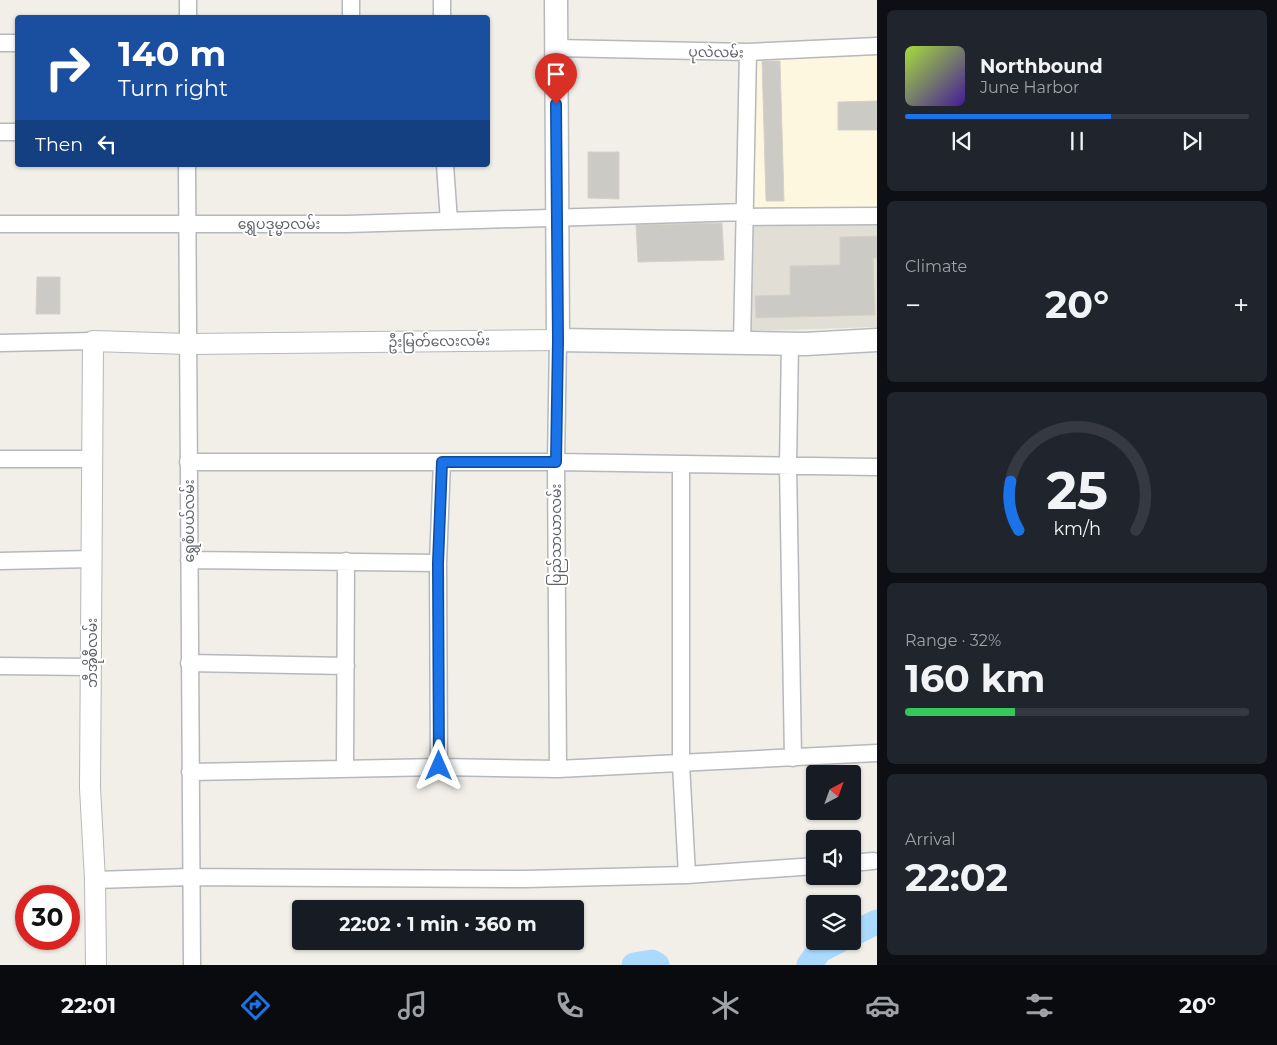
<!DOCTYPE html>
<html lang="en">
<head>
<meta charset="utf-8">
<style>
	:root { --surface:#171b24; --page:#20242c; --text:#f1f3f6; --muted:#9ea1a6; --line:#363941; --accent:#1a73e8 }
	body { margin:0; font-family:Montserrat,"Noto Sans Myanmar",sans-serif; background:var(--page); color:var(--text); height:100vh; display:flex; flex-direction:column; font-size:19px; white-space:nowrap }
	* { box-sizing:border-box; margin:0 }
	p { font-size:16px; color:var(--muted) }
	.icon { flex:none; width:28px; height:28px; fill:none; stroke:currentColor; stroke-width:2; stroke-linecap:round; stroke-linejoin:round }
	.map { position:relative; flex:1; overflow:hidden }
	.side { display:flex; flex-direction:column; gap:10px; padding:10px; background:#0d0f14; width:400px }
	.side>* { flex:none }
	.guide { position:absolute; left:15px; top:15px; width:475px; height:152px; border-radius:5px; box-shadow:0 1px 4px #0004; background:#1a4fa0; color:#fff; overflow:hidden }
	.needle { width:32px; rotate:41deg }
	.buttons { position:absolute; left:806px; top:765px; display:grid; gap:10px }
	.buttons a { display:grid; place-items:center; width:55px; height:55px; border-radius:5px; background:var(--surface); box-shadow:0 1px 4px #0004; font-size:25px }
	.speed { position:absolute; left:15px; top:885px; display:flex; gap:10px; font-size:25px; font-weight:700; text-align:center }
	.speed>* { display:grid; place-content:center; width:65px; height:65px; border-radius:50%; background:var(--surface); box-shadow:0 1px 4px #0004; line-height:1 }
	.speed .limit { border:8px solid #d22; background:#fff; color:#111 }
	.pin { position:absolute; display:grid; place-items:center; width:42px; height:42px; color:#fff; margin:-51px -21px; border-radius:50% 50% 50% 0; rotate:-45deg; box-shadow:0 0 5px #0007 }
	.pin .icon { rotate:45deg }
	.me { position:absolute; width:55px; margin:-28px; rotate:0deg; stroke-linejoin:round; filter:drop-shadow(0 0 4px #0008) }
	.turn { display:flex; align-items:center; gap:18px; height:105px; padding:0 20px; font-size:22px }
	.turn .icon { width:65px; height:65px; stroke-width:2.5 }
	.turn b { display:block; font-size:35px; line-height:42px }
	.then { display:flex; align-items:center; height:48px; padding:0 20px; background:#0003; gap:10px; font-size:19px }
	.big { font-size:38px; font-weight:700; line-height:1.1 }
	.side .tile { flex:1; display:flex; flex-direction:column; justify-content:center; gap:8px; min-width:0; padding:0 18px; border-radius:8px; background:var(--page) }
	.side .dial { align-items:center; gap:0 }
	.dial svg { height:130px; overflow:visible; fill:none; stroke:var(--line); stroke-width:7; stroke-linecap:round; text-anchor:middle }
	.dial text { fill:var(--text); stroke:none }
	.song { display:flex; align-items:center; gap:15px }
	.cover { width:60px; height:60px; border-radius:8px; background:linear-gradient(135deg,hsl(80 70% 55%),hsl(260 70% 35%)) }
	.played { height:5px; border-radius:2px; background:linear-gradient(90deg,var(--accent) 60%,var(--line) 60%) }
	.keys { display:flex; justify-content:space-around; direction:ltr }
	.heat { display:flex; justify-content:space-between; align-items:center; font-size:28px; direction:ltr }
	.charge { height:8px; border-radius:4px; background:linear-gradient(90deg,#34c759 32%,var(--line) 0) }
	.trip { position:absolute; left:292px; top:900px; width:292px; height:50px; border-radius:5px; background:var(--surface); box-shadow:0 1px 4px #0004; font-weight:700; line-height:50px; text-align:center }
	.dock { display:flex; height:80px; justify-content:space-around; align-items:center; background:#090b0e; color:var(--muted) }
	.dock .icon { width:35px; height:35px }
	.dock .current { color:var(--accent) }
	.dock b { font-size:22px; color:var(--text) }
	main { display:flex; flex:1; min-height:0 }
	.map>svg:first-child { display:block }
	.commercial { fill:#fef7e0 }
	.education { fill:#e1ded6 }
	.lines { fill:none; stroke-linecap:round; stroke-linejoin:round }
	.river { stroke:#aadaff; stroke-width:25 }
	.building { fill:#cccac5; stroke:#d6d1c6 }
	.minor-casing { stroke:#b5b8bc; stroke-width:19 }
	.tertiary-casing { stroke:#b5b8bc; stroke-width:22 }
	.secondary-casing { stroke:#b6babf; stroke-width:25 }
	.minor { stroke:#fff; stroke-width:16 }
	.tertiary { stroke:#fff; stroke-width:20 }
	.secondary { stroke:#fff; stroke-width:22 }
	.route-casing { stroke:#114b97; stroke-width:12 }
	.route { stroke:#1a73e8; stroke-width:9 }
	.labels { text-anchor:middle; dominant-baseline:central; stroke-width:4; stroke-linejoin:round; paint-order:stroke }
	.street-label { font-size:14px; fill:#5f6368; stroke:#fff }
</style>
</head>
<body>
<main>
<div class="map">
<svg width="877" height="965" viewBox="0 0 877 965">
	<rect width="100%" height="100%" fill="#f1efe8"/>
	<path class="commercial" d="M877,54V213L750,214L755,58Z"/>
	<path class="education" d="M877,222V327L751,331V224Z"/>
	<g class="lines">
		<path class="river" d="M852,934L877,922
			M634,965L652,962L657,965
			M809,965L820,950L838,941"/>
	</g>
	<path class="building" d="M762,61H780L784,201H766Z
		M877,101V130H838V102Z
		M588,152H619V199L588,198Z
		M722,223L724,260L638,262L636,225Z
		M877,236V258H873L875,315L756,318L755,296L790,295V266L840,265V237Z
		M37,277H60V314H36Z"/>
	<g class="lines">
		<defs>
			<path id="minor" d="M442,0V18
				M188,18V0
				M351,18V0
				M0,43H18
				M556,48L748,52L877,46
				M0,132H18
				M187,165L192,965
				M445,165L449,221
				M744,217L877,216
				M0,224H347L745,212
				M0,343L93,341
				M742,343L748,52
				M790,343L788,465L793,758
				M0,459H93
				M188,462H556L877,467
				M681,464V764L687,875L815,866
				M189,560L438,563
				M0,561L92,559
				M189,663L346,666
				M0,666L92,667
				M439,767L438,563L442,462
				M345,769L346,561
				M558,769L556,462L558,340
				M190,772L439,767L558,769L877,753
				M852,863L873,861
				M95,880L190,877L526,879L687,875"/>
			<path id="tertiary" d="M96,965L95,880L90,788L93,341L188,344L558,340"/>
			<path id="secondary" d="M556,0L558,340L805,344L877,340"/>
		</defs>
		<use href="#minor" class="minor-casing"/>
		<use href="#tertiary" class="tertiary-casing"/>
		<use href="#secondary" class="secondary-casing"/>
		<use href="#minor" class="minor"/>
		<use href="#tertiary" class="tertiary"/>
		<use href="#secondary" class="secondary"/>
	</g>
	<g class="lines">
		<defs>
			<path id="route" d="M439,766L438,563L442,462H556L558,340L556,104"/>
		</defs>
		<use href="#route" class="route-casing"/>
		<use href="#route" class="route"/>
	</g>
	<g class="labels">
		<g class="street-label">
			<text transform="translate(716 52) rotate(1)">ပုလဲလမ်း</text>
			<text x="279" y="224">ရွှေပဒုမ္မာလမ်း</text>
			<text transform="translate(439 341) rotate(-1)">ဦးမြတ်လေးလမ်း</text>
			<text transform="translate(189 521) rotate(-90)">ရွှေစံပယ်လမ်း</text>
			<text transform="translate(556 535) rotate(-90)">ပြည်သာယာလမ်း</text>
			<text transform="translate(92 653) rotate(-90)">ဘီအိုစီလမ်း</text>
		</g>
	</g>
</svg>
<div class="buttons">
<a><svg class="needle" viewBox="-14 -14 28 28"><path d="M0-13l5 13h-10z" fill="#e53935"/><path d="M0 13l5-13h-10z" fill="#9ea1a6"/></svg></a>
<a><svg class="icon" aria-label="sound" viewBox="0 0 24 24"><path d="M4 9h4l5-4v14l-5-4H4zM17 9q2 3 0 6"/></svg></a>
<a><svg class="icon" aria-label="layers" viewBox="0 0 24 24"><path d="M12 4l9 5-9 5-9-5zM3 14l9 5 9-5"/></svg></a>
</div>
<div class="speed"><div class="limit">30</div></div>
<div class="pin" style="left:556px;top:104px;background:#d93025"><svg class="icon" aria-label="arrive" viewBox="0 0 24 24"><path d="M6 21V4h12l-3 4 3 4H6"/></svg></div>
<svg class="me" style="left:439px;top:766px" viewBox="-20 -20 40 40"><path d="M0-17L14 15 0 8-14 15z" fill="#1a73e8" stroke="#fff" stroke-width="4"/></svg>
<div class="trip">22:02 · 1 min · 360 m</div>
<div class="guide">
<div class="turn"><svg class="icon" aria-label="right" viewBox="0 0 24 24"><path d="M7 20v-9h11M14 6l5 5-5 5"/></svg><div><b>140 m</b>Turn right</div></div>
<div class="then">Then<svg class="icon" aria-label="left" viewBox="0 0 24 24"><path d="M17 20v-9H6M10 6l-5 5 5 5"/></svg></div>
</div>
</div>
<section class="side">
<div class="tile">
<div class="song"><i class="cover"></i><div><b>Northbound</b><p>June Harbor</p></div></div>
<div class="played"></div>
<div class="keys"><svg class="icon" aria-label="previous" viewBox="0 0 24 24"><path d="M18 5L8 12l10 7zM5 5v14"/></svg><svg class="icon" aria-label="pause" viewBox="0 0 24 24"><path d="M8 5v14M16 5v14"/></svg><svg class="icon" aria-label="next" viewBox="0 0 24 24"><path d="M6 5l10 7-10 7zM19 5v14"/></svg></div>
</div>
<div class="tile"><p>Climate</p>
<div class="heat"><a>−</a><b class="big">20°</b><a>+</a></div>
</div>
<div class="tile dial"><svg viewBox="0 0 100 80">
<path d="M14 69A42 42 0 1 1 86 69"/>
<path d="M14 69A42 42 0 0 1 9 39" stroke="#1a73e8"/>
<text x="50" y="56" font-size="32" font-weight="700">25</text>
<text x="50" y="72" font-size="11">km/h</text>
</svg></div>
<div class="tile"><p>Range · 32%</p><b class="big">160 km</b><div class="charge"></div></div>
<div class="tile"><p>Arrival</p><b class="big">22:02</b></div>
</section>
</main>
<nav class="dock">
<b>22:01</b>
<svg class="icon current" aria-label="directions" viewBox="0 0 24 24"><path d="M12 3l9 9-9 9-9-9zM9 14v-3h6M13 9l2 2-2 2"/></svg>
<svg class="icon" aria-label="music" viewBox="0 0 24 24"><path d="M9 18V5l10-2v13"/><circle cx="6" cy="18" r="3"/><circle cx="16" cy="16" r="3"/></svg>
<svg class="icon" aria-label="phone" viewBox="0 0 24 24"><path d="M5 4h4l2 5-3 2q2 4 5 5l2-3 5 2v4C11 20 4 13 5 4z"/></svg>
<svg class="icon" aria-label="climate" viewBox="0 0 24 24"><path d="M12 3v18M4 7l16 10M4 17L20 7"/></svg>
<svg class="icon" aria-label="car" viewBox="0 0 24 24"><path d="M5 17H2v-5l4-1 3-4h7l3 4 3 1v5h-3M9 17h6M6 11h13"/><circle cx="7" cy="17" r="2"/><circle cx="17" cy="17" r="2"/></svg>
<svg class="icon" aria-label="filters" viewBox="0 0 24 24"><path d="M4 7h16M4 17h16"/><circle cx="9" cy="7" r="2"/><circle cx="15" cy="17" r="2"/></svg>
<b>20°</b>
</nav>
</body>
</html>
